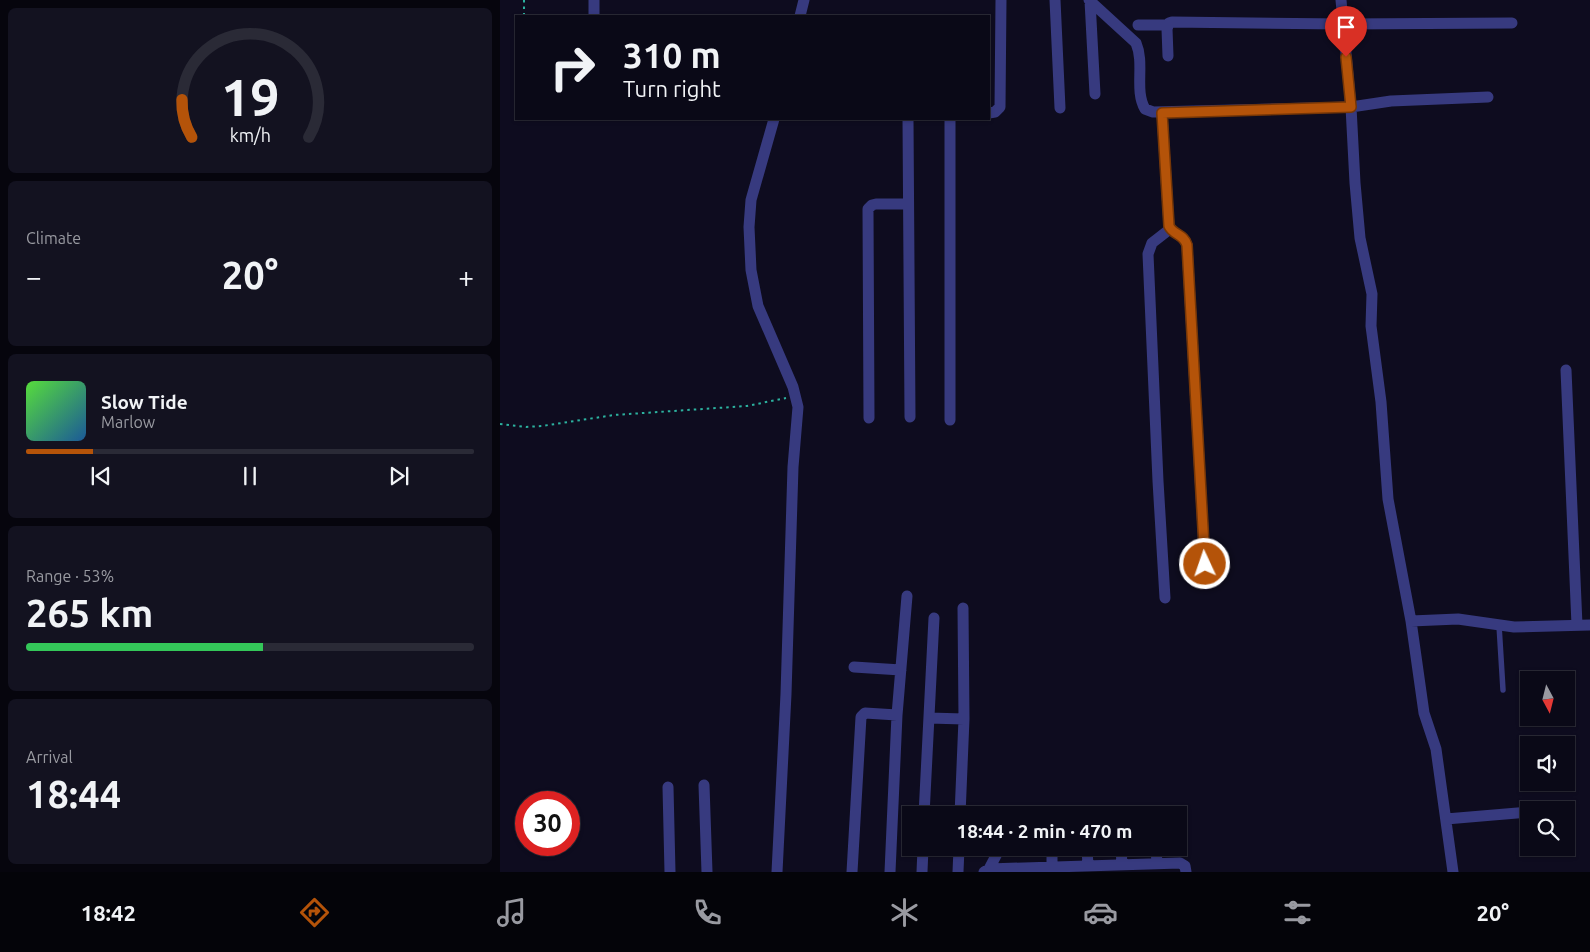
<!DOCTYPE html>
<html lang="en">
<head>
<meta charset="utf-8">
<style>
	:root { --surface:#0a0917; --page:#131220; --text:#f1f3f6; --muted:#999aa1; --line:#2a2a36; --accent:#b45309 }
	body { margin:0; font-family:Ubuntu,sans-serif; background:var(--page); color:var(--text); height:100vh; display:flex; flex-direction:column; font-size:19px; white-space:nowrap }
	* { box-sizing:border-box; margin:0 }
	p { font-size:16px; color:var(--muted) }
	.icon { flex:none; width:28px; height:28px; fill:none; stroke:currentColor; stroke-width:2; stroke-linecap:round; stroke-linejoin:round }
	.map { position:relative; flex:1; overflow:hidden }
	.side { display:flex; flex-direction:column; gap:8px; padding:8px; background:#06050d; width:500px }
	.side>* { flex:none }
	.top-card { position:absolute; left:15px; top:15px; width:475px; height:105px; border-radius:0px; box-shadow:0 1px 4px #0004,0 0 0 1px var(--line); background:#0a0917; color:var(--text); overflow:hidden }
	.needle { width:32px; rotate:173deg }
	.tools { position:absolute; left:1020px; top:671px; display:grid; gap:10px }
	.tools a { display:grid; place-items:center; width:55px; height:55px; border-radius:0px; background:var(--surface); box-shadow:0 1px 4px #0004,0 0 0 1px var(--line); font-size:25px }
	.speed { position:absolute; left:15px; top:791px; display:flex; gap:10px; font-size:25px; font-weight:700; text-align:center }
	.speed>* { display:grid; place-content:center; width:65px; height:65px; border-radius:50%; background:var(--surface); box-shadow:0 1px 4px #0004,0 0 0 1px var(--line); line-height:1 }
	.speed .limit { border:8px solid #d22; background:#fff; color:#111 }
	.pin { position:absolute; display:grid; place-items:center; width:42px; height:42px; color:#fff; margin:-51px -21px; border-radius:50% 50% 50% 0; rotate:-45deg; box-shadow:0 0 5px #0007 }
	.pin .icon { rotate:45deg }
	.me { position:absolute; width:55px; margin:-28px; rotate:357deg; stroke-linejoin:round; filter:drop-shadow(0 0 4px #0008) }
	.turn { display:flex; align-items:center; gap:18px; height:105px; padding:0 25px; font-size:22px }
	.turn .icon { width:65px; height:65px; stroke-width:2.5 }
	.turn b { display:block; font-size:35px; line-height:42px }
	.big { font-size:38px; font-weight:600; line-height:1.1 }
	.side .tile { flex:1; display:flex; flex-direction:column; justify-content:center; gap:8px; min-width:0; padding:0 18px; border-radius:8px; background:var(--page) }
	.side .dial { align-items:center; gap:0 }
	.dial svg { height:130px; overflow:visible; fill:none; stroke:var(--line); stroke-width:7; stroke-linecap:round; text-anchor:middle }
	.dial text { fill:var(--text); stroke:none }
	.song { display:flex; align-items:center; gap:15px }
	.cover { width:60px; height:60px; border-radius:8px; background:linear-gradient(135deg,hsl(110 70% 55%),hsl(210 70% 35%)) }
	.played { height:5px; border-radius:2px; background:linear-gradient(90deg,var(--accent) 15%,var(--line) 15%) }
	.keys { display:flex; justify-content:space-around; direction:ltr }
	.heat { display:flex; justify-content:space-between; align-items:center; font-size:28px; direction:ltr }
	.charge { height:8px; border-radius:4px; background:linear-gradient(90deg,#34c759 53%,var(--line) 0) }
	.trip { position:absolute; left:402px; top:806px; width:285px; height:50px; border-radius:0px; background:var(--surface); box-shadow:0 1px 4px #0004,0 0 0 1px var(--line); font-weight:600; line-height:50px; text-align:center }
	.tab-bar { display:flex; height:80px; justify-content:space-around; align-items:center; background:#040409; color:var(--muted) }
	.tab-bar .icon { width:35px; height:35px }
	.tab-bar .current { color:var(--accent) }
	.tab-bar b { font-size:22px; color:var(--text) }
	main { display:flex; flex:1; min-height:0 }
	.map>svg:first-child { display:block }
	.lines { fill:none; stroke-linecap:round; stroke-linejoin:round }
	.path { stroke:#2cb29f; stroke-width:2; stroke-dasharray:2.5 4; stroke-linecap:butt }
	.lane { stroke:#373a7f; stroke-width:5.5 }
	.street { stroke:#373a7f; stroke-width:11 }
	.route-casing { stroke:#753606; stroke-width:12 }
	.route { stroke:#b45309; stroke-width:9 }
</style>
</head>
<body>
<main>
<section class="side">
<div class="tile dial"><svg viewBox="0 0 100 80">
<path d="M14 69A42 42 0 1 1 86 69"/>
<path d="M14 69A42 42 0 0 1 8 46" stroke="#b45309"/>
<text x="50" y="56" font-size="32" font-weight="700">19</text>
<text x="50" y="72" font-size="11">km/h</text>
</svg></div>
<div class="tile"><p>Climate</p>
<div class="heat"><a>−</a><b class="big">20°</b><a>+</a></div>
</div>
<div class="tile">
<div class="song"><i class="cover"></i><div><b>Slow Tide</b><p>Marlow</p></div></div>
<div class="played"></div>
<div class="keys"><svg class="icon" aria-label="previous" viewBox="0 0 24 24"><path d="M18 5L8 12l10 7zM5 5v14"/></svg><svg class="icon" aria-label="pause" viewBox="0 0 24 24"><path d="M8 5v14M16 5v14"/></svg><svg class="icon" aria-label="next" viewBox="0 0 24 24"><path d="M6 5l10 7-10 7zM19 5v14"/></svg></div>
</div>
<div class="tile"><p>Range · 53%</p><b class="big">265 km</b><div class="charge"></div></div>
<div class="tile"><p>Arrival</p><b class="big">18:44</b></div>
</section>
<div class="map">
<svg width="1090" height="872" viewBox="0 0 1090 872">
	<rect width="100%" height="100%" fill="#0e0c1f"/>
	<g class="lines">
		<path class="path" d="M24,0V16
			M0,424L26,427L42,426L114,415L247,406L286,398"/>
		<path class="lane" d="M999,625L1003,690"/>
		<path class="street" d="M555,0L560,108
			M589,0L636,43C645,64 634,90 645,109L653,112L851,107L891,101L988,97
			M841,0L851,107L855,183L860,238L872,294L871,326L881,402L888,499L911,621L924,713L936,749L953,872
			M590,1L595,94
			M94,16V0
			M300,16L304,0
			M638,25H667
			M668,56L667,29L669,23L672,22L843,24L1012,23
			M489,113L495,112L500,107L501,0
			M662,113L669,226C673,235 684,234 687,245L706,584
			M274,119L251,200L249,227L251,270L258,306L293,387L298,407L293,467L286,694L277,872
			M408,119L410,417
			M450,119V420
			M1066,370L1077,625
			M369,418L368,209L372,205L376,204H408
			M665,598L658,481L648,254L652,243L670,229
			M911,621L958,619L1014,627L1090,625
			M354,667L401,670
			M429,718L464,719
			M204,785L207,872
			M168,787L170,872
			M1047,810L1054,809
			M424,815L434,618
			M460,815L464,719L463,608
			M946,819L1029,812
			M552,848V867
			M587,848L588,866
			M621,848L622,865
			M656,848L657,864
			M489,869L500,848
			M352,872L361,717L365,713L397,715
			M390,872L397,715L407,596
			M422,872L423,848
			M458,872L459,848
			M484,872L489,869L680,863L685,866L686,872"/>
	</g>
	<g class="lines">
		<defs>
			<path id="route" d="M705,564L687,245C684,234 673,235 669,226L662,113L851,107L846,57"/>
		</defs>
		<use href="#route" class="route-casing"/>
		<use href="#route" class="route"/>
	</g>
</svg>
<div class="tools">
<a><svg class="needle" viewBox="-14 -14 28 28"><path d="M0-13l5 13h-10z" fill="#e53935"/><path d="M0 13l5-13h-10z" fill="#999aa1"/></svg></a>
<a><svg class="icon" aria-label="sound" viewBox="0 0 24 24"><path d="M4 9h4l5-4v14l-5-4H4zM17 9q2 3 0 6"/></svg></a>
<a><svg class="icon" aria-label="search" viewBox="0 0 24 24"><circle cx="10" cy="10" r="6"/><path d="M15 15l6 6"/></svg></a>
</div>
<div class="speed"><div class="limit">30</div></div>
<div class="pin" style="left:846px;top:57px;background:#d93025"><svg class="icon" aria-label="arrive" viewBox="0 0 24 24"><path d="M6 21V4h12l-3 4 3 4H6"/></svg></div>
<svg class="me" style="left:705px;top:564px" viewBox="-20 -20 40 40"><circle r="17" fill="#b45309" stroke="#fff" stroke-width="3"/><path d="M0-11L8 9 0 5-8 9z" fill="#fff"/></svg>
<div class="trip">18:44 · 2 min · 470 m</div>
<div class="top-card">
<div class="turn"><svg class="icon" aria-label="right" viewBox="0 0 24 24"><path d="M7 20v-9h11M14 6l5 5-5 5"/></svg><div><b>310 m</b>Turn right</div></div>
</div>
</div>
</main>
<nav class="tab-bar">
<b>18:42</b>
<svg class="icon current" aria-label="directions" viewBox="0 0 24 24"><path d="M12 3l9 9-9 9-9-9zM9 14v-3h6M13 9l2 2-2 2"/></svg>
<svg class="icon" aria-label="music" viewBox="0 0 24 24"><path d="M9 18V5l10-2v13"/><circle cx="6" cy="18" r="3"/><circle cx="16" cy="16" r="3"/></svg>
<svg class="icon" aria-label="phone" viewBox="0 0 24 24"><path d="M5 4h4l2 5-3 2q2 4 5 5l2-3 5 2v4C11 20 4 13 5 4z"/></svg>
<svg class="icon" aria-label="climate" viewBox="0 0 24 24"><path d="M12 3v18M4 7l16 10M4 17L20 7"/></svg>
<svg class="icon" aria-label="car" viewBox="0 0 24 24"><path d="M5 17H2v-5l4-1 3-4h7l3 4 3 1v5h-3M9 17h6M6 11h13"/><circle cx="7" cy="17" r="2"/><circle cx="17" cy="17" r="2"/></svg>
<svg class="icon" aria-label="filters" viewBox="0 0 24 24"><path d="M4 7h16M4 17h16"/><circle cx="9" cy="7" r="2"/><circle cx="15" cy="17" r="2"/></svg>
<b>20°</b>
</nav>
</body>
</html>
